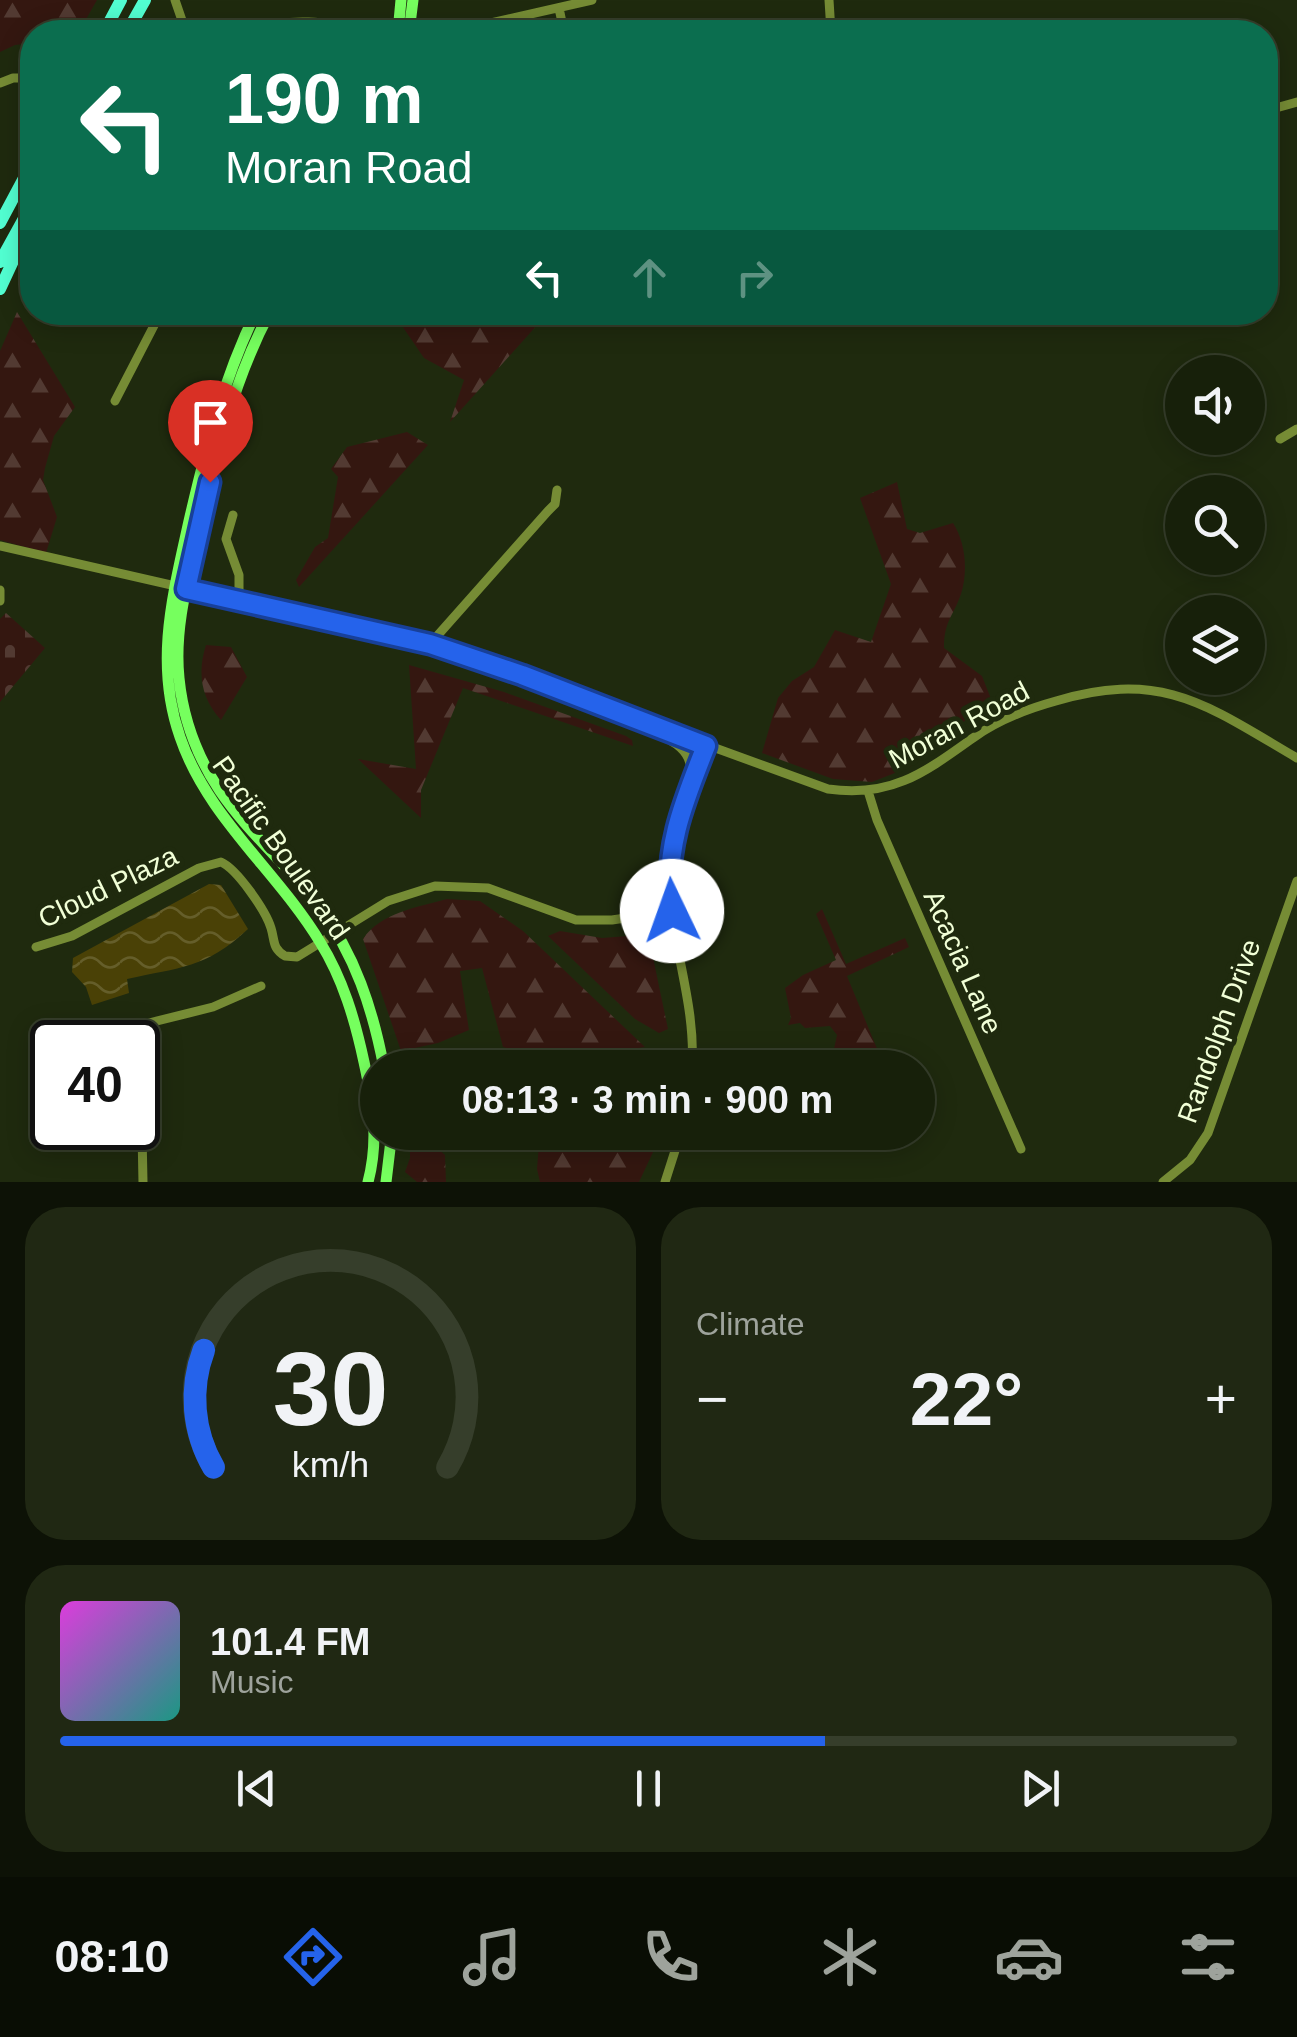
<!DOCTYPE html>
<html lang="en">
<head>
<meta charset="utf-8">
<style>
	:root { --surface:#17200a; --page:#202813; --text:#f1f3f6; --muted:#9ea39c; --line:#363e2b; --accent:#2563eb }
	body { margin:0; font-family:Arial,sans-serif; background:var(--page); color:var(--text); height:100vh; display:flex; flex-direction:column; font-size:38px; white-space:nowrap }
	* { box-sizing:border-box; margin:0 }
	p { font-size:32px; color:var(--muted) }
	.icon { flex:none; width:55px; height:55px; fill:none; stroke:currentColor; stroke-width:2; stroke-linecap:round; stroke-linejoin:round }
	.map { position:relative; height:1182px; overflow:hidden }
	.sheet { display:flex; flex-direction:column; gap:25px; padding:25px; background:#0d1206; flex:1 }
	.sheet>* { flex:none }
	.banner { position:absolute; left:20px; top:20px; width:1258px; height:305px; border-radius:40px; box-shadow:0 5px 25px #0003,0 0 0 2px var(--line); background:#0b6e4f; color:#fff; overflow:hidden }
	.fabs { position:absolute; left:1165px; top:355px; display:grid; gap:20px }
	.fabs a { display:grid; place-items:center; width:100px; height:100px; border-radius:50%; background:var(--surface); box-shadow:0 5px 25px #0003,0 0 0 2px var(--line); font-size:50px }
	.speed { position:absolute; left:30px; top:1020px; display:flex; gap:20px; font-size:50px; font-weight:700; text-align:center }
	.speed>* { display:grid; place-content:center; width:130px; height:130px; border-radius:50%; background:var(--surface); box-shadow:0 5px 25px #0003,0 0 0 2px var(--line); line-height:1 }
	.speed .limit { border:5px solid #111; border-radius:15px; background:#fff; color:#111 }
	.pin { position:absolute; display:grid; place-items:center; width:85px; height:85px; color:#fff; margin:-102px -42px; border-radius:50% 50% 50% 0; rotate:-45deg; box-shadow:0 0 10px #0007 }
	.pin .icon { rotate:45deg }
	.me { position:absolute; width:110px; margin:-55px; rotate:357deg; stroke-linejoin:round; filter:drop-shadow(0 0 8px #0008) }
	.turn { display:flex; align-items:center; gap:35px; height:210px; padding:0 40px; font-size:45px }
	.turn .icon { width:130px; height:130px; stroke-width:2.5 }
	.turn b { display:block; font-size:70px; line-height:85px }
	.lanes { display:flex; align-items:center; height:95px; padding:0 40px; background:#0003; justify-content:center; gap:50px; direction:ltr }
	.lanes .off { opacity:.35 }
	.big { font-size:75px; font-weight:600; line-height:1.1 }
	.sheet .card { flex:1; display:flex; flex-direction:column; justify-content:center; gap:15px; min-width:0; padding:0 35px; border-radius:40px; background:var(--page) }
	.sheet .dial { align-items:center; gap:0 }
	.dial svg { height:260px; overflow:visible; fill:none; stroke:var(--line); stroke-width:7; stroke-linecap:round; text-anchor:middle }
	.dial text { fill:var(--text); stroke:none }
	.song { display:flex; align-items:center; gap:30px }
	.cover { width:120px; height:120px; border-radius:15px; background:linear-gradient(135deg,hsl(300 70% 55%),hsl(170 70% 35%)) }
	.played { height:10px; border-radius:5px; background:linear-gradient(90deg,var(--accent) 65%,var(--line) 65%) }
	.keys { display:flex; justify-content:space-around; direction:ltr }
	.heat { display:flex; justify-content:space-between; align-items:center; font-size:55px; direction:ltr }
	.sheet .tiles { flex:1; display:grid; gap:25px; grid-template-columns:1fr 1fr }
	.card:last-child { grid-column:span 2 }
	.trip { position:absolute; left:360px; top:1050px; width:575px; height:100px; border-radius:50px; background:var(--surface); box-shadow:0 5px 25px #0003,0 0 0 2px var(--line); font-weight:600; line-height:100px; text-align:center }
	.menu { display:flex; height:160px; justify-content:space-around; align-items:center; background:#090d04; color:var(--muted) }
	.menu .icon { width:70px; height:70px }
	.menu .active { color:var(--accent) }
	.menu b { font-size:45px; color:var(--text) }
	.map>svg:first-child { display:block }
	.forest { fill:url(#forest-firs) }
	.cemetery { fill:url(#cemetery-stones) }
	.water { fill:url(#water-waves) }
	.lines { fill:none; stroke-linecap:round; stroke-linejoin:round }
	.minor { stroke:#768c35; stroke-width:9 }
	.major { stroke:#76ff5e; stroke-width:11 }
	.highway { stroke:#52ffd2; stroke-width:12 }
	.route-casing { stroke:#184099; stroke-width:25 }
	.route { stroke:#2563eb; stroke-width:18 }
	.labels { text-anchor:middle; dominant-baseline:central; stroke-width:10; stroke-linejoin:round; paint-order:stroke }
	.street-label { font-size:28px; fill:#f1ffd7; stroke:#1f2a0e }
</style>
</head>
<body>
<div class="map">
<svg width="1297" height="1182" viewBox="0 0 1297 1182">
	<defs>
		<pattern id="forest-firs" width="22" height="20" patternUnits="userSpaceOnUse" patternTransform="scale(2.5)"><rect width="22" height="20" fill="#341710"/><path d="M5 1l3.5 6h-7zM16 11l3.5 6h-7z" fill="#523a32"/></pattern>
		<pattern id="cemetery-stones" width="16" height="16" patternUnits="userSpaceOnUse" patternTransform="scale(2.5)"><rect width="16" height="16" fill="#341710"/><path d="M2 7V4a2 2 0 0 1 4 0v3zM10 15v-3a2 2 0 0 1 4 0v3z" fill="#523a32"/></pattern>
		<pattern id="water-waves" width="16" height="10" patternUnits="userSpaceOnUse" patternTransform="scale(2.5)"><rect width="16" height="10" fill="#4a4106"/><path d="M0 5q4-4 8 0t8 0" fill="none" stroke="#655e2a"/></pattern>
	</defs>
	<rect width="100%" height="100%" fill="#1f2a0e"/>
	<path class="forest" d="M0,0H97L85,21C67,25 51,32 32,32V43L15,45L0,52Z
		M17,312L75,407L54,436L45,468L43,480L57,517L46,553L0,540V351Z
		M382,313H548L450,422L464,380L424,358L398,320Z
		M407,432L428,445L299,587L296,580L315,547L328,538L338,477L331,469L347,447Z
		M897,482L907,529L920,533L953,523C966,543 968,572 961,594C953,617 944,621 944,648L982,676L993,704L960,724L910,767L872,782L833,779L762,753L778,698L792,681L814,667L835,630L871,642L891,584L860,498Z
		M206,645L231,647L247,677L221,720C201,698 197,673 206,645Z
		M409,665L504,692L626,736L632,740L633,746L463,688L421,790V818L358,759L416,769Z
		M447,899L480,901L523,931L645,1047L569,1058H542L503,1047L482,968L460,971L469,1030L438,1043L401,1051L363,939C380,913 418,907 447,899Z
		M822,909L846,964L905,938L909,947L847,976L878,1051V1067H854L834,1049L837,1035L830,1026L805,1028L800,1023L788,1025L791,1018L785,988L803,975L836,960L816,914Z
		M560,931L602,938L641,935L651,948L668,1029L659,1033L635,1019L548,936Z
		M620,1132L662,1133L639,1182H540L537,1169L539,1143L551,1133Z
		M410,1133H430L435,1146L445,1155L446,1182H417L405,1172L410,1158Z"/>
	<path class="cemetery" d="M6,613L45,648L0,702V619Z"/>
	<path class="water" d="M209,884L221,885L248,929C205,969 180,967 127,979L129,993L92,1005L86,987L72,972L73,958Z"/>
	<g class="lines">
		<path class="minor" d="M175,0L186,32
			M829,0L831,32
			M559,8L564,32
			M242,32C291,14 338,24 389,32
			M451,32L592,0
			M0,83L13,78H32
			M1265,111L1297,102
			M115,401L161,312
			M1280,439L1297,429
			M233,515L226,539L239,575V600
			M0,546L430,644L828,789C891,798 924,773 973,738C998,720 1027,709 1056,701C1163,669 1208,706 1297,758
			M0,590V601
			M430,644L548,511L555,504L557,490
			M642,726C664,738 692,745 691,773
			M868,791L877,820L1021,1149
			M36,947L72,936L199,868L221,862C237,869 266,911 271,928C275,941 272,948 285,956L297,957L388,901L435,886L488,888L576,920H612L672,911
			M692,1068C696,1006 673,949 669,889C665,839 688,791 706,746
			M143,1182L140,1033L149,1023L213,1007L261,986
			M665,1182L681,1132
			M1163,1182L1190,1160L1208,1133L1297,881"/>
		<path class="major" d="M398,32L401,0
			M409,32L413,0
			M256,312C223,380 206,448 189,521C173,594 154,663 180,737C207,817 277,871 320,942C343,979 355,1020 364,1062C373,1103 379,1141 368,1182
			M270,312C232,383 215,459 198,536C187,583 174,630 179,678C183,719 198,758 220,791C249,834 289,866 319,907C355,954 373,1010 384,1068
			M386,1182L392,1132"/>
		<path class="highway" d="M104,32L121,0
			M127,32L145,0
			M0,223L32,163
			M0,262L32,204
			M0,289L32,220"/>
	</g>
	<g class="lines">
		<defs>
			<path id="route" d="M210,482L186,589L430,644L522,675L706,746C684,801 663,851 672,911"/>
		</defs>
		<use href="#route" class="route-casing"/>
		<use href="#route" class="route"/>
	</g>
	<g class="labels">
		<g class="street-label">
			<text transform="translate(959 725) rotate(-28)">Moran Road</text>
			<text transform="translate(281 848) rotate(55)">Pacific Boulevard</text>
			<text transform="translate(108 887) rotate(-26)">Cloud Plaza</text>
			<text transform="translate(963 962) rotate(66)">Acacia Lane</text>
			<text transform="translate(1219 1031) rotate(-70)">Randolph Drive</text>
		</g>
	</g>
</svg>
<div class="fabs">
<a><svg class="icon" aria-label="sound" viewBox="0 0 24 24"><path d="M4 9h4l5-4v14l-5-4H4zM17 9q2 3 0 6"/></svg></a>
<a><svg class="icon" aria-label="search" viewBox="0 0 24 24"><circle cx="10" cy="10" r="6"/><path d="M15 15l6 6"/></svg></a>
<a><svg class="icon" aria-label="layers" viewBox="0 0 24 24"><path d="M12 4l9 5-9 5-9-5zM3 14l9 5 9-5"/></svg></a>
</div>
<div class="speed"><div class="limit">40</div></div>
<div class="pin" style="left:210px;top:482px;background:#d93025"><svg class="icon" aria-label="arrive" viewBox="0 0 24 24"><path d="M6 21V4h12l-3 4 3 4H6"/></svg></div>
<svg class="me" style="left:672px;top:911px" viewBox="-20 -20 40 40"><circle r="19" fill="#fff"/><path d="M0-13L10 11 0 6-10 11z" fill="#2563eb"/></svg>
<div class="trip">08:13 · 3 min · 900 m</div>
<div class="banner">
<div class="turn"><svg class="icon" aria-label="left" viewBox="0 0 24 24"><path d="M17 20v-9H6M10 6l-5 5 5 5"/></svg><div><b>190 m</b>Moran Road</div></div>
<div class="lanes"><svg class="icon" aria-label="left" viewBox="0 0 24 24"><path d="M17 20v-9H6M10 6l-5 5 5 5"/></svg><svg class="icon off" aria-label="ahead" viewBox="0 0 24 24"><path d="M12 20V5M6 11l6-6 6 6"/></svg><svg class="icon off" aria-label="right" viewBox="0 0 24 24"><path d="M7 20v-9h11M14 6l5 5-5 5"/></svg></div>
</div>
</div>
<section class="sheet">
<div class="tiles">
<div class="card dial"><svg viewBox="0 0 100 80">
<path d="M14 69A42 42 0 1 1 86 69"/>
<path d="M14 69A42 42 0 0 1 11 33" stroke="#2563eb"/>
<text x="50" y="56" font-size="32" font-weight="700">30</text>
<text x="50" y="72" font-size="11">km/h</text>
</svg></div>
<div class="card"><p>Climate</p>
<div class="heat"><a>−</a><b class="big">22°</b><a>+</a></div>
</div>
<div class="card">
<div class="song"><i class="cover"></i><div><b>101.4 FM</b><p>Music</p></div></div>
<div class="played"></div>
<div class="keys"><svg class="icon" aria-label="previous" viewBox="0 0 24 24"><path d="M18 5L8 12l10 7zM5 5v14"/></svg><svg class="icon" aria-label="pause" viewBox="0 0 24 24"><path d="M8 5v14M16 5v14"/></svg><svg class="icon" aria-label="next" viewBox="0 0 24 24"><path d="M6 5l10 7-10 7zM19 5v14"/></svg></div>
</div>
</div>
</section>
<nav class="menu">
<b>08:10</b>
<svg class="icon active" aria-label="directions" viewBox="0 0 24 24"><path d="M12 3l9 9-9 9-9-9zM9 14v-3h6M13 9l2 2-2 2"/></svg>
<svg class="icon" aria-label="music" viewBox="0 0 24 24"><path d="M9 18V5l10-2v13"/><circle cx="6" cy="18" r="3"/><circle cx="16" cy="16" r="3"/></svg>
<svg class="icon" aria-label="phone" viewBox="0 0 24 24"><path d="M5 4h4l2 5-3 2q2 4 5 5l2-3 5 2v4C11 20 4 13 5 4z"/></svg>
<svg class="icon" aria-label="climate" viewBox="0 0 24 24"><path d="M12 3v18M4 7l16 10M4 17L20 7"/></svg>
<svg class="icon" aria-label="car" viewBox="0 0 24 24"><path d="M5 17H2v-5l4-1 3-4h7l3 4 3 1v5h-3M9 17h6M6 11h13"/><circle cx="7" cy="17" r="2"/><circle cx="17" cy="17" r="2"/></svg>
<svg class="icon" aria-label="filters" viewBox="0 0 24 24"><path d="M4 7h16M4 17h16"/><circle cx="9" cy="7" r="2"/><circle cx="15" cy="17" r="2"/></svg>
</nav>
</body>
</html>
